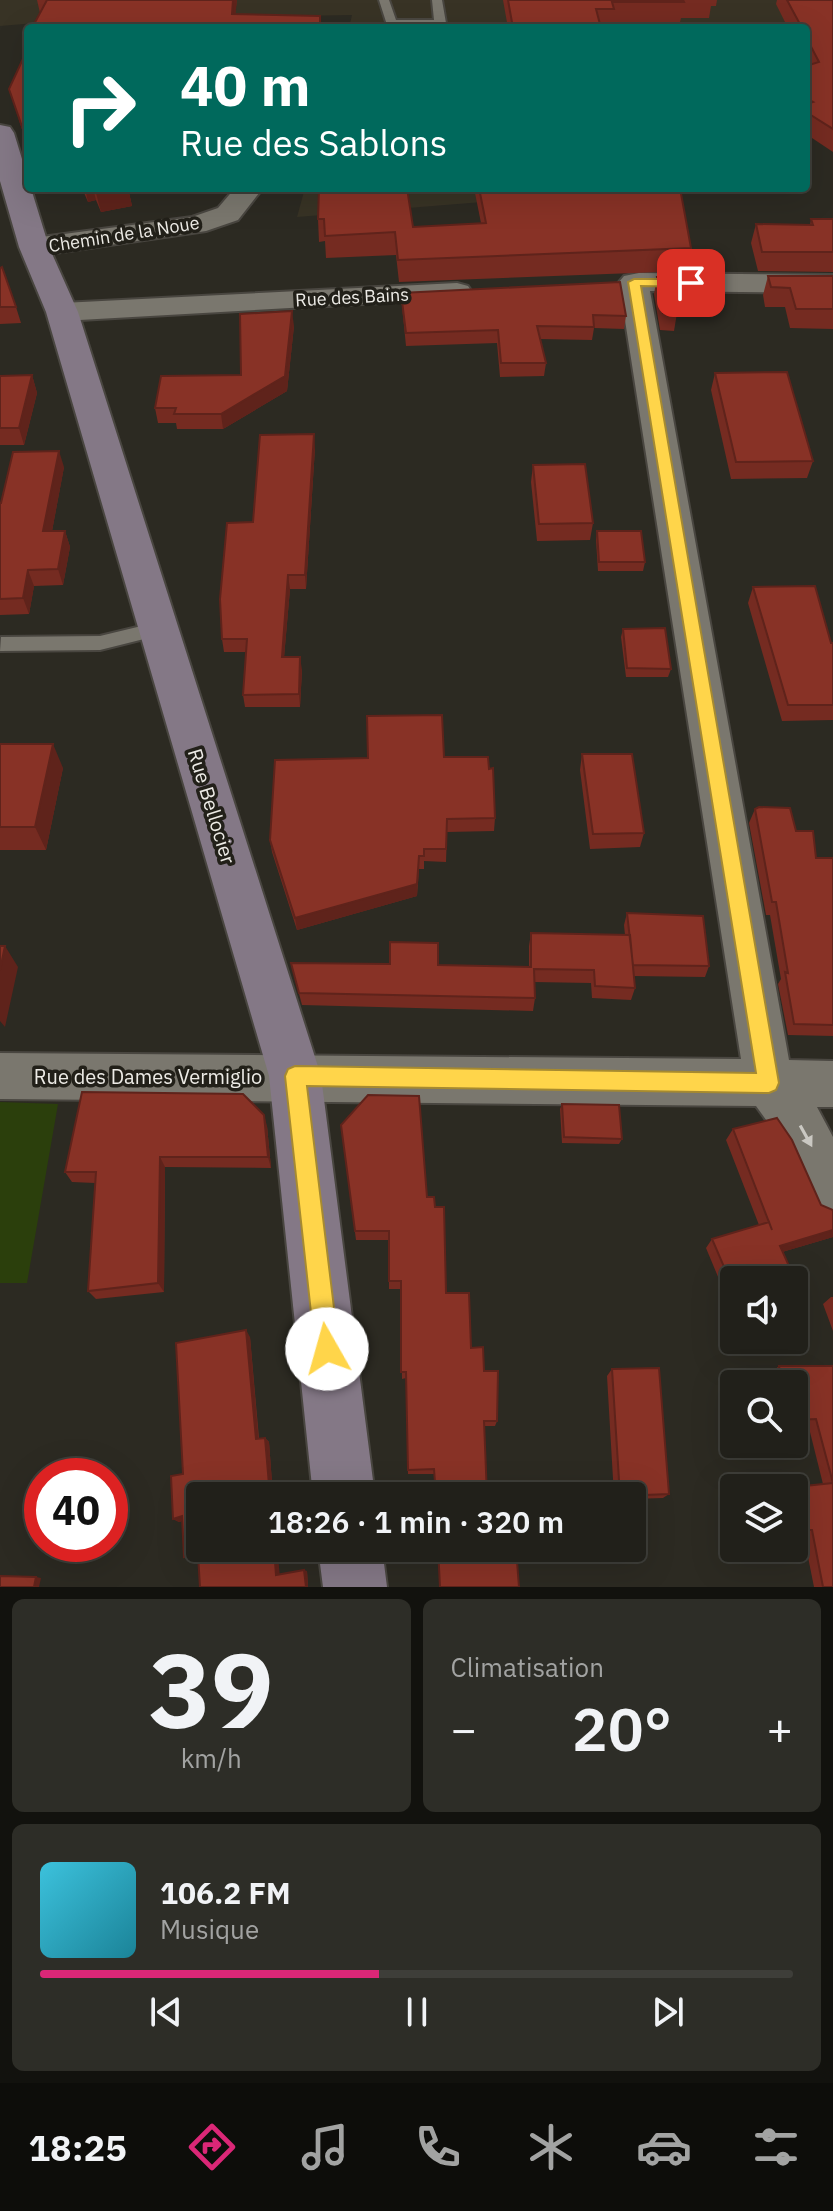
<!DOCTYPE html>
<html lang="fr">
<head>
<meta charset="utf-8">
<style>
	:root { --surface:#21201a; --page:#2d2d27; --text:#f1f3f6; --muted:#a2a3a2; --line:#3e3e39; --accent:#db2777 }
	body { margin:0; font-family:"IBM Plex Sans",sans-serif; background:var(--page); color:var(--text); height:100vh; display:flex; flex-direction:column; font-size:30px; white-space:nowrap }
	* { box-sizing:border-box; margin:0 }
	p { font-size:26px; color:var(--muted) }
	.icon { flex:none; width:44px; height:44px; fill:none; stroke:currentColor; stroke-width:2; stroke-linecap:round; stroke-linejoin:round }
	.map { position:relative; height:1587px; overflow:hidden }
	.drawer { display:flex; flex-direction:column; gap:12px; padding:12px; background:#12120e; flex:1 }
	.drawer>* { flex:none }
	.hud { position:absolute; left:24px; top:24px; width:786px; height:168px; border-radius:8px; box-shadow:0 8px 32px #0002,0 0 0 2px var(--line); background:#00695c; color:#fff; overflow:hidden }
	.controls { position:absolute; left:720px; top:1266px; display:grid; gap:16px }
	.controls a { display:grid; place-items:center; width:88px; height:88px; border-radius:8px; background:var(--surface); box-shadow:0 8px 32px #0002,0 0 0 2px var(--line); font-size:40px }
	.speed { position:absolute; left:24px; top:1458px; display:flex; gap:16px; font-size:40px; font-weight:700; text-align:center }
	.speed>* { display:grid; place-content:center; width:104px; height:104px; border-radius:50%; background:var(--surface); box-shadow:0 8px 32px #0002,0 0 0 2px var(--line); line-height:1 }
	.speed .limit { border:12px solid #d22; background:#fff; color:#111 }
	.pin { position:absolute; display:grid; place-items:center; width:68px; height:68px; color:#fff; margin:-34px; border-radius:16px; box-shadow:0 4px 12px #0006 }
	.me { position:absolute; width:88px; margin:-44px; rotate:353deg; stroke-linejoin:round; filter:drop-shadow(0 0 6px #0008) }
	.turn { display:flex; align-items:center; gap:28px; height:168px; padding:0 24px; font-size:36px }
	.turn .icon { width:104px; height:104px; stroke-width:2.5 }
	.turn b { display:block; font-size:56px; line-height:68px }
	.big { font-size:60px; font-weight:600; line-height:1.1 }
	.drawer .tile { flex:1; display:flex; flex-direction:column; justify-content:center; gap:12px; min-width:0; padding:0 28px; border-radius:12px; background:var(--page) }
	.drawer .dial { align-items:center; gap:0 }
	.dial b { font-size:104px; line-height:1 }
	.song { display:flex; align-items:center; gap:24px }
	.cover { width:96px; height:96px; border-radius:12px; background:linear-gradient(135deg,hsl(190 70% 55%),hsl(190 70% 35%)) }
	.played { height:8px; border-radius:4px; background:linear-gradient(90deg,var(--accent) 45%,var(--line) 45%) }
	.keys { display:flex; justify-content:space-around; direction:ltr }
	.heat { display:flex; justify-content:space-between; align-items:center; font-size:44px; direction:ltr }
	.drawer .tiles { flex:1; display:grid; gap:12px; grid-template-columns:1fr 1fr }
	.tile:last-child { grid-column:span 2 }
	.trip { position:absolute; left:186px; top:1482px; width:460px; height:80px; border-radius:8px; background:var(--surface); box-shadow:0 8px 32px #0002,0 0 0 2px var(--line); font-weight:600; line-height:80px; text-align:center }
	.tabs { display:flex; height:128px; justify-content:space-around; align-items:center; background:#0d0d0a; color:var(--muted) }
	.tabs .icon { width:56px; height:56px }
	.tabs .selected { color:var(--accent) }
	.tabs b { font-size:36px; color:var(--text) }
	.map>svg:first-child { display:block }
	.built { fill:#383325 }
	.green { fill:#2b3f0c }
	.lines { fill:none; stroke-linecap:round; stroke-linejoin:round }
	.lane-casing { stroke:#494640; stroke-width:4 }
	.street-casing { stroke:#494640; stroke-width:4 }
	.secondary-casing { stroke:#494640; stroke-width:4 }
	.lane { fill:#7a776e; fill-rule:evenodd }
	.street { fill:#7a776e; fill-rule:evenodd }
	.secondary { fill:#847886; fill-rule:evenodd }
	.wall { fill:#752b21 }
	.shaded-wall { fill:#5f231b }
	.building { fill:#883226; stroke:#5f231b; stroke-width:2 }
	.oneway { fill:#cac8c2 }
	.route { fill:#ffd54a; stroke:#a68a30; stroke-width:2 }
	.labels { text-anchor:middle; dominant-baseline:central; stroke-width:7; stroke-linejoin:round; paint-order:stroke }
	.far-street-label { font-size:18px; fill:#edebe6; stroke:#222019 }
	.street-label { font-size:20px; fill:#edebe6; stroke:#222019 }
</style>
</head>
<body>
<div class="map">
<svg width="833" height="1587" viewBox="0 0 833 1587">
	<rect width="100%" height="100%" fill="#2c2a22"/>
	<path class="built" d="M0,0H833L806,78V28H349L352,15L72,20L0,26Z
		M305,188H656L297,217Z"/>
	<path class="green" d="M0,1102L58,1104L27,1283H0Z"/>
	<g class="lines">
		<defs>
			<path id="lane" d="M379,0H389L396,20H434L432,0H442L446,23L440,26L387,25Z
				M158,622L167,629L164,634L100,650L0,651L1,637L100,636Z"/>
			<path id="street" d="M235,188H263L238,220L206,231L34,256L24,253L20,247L24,241L34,238L192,217L218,208Z
				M639,273L833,275V293L650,291L789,1060L833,1061V1107H817L833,1137V1221L815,1213L787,1149L756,1106L0,1099V1053L741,1059L619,282L624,276Z
				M457,283L468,286L472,292L468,298L62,321L51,318L47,312L51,306L62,303Z"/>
			<path id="secondary" d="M0,125L10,127L14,133L49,247L78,312L321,1076L375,1496H313L269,1076L46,312L19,247L0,181Z
				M318,1548H382L387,1587H323Z"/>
		</defs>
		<use href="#lane" class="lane-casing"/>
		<use href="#street" class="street-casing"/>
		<use href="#secondary" class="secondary-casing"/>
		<use href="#lane" class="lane"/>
		<use href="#street" class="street"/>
		<use href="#secondary" class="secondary"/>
	</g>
	<path class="wall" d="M37,0H237L235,14L320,16L321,28H32L40,13Z
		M503,0H717L716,6H711L709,18H681L680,22L613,23L612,28H508Z
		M777,0H833V152L806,134V28H788L776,4Z
		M28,48V148L9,89Z
		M82,188H128L132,206L101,212L96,200L88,202Z
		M319,188L413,227L481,223L474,188H680L691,248L687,271L399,282L396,255L326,258L325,241L319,242L318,219Z
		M811,219H833V272L758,271L751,243L756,224L810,225Z
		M0,268L16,307L21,323L0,324Z
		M768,276H833V329L790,328L785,307H765L763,295Z
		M657,277L697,283L694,300H675L677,313L674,331L660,330L654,294Z
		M401,293L626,316L624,329L594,328L592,340L540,339L546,363L544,376L500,377L497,343L406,346L402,306Z
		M294,326L287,391L223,429H177L176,423H158L155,408L241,375Z
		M715,373L813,461L807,478L731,479L711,390Z
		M32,375L37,393L24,445H0V376Z
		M315,448L306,589H290L284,657L302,670L300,707H245L243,695L246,652H224L222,639L253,522Z
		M533,465L593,523L590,540L537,541L531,482Z
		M64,467L52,531H65L70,547L63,585L34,586L29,614L0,615V503Z
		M597,531L645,562L643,571H598L596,540Z
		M753,587L831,643H833V720L782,721L748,603Z
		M623,629L671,669L668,677H626L621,637Z
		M0,744L63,768L46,850H0Z
		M582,754L644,833L640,847L590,849L580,770Z
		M489,769L495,818L494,831L447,832L446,862L424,861V869H419L417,896L297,930L272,852L270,840Z
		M755,809L796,831L816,858H833V1036L788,1035L778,984L781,979L770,915H766L749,823Z
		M627,913L709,966L705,977L634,976L635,988L631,1000L592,998L591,983L534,982L535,998L533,1011L302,1005L291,963L529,967V946L531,933L625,935L624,925Z
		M562,1104L622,1139L619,1144L562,1143L560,1109Z
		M341,1125L427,1197L446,1293L471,1348L484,1371L497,1421L495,1426H484L487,1496H435L434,1474H408L406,1378L402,1379L401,1289H389V1240H356Z
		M267,1126L271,1168L165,1167L164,1292L96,1299L88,1291L95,1183L72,1182L65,1172Z
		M733,1129L833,1237L782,1252L801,1293L794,1299V1280H734V1315L706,1248L712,1239L759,1225L726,1140Z
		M831,1297H833V1331L823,1304Z
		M250,1337L259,1438H265L269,1442L273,1496H200V1548H277L279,1575L307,1571L308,1587L198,1558L190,1560L184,1557L182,1521L179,1522L173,1519L183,1474Z
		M779,1366H833V1587H814L803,1532L794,1533V1488H792L823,1484L808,1424H794V1384H774L772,1372Z
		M612,1369L669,1494L663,1498L632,1499V1496H614L607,1376Z"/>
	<path class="shaded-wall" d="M233,0H237L234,28L232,14Z
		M85,188H93L96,200L88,202Z
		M123,188H128L132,206L101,212L96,193Z
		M292,311L294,326L287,391L223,429L221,414Z
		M32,375L37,393L24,445L19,428Z
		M314,434L315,448L306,589L305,575Z
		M59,451L64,467L49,547L43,531Z
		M65,531L70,547L63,585L58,569Z
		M28,570L34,586L29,614L23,598Z
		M288,575L290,589L283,670L282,657Z
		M300,657L302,670L300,707L299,694Z
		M53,744L63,768L46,850L35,827Z
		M419,856L417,896L297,930L295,918Z
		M5,946L18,967L5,1027L0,1021V970Z
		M264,1115L267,1126L271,1168L268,1157Z
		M160,1157L165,1167L164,1292L158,1283Z
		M833,1230V1237L772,1255L780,1246Z
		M246,1330L250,1337L259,1444L256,1439Z
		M265,1438L269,1442L273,1496H270Z
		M182,1516L188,1519L179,1522L173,1519Z
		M274,1548H277L280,1577L276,1575Z
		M304,1570L307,1571L308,1587H306Z
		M36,1577L41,1578L39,1587H34Z"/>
	<path class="building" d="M47,0H233L232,14L320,16V28H32Z
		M508,0H683L684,2H612L614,9H596L601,28H513Z
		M787,0H833V129L806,112V104L813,102L806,98V66L819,62L806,37V28H802Z
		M28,48V144L9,89Z
		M94,188H123L96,193Z
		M319,188H407L413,227L486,223L479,188H680L691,248L398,260L395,232L325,236L324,219H318Z
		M811,219H833V252H762L756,224L813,225Z
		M2,267L16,307H0V268Z
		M768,276H833V309H796L790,288L771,287Z
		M657,277H696L697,283H672L677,313H663Z
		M620,282L626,316L593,315L594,327L537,326L546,363H501L498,330L406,333L401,293Z
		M292,311L285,376L221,414H174L176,408H155L161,376L241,375L240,314Z
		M787,372L813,461L736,462L715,373Z
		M32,375L19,428H0V376Z
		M314,434L305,575H288L282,657H300L299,694L243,695L247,639H222L220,599L227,523L253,522L260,435Z
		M59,451L43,531H65L58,569L28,570L23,598L0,599V503H1L13,452Z
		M585,464L593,523L539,524L533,465Z
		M597,531H641L645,562H599Z
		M815,586L831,643H833V705H788L753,587Z
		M665,628L671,669L627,668L623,629Z
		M442,715L444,757H488L489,769L493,768L495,818L447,819L446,849H424V856H419L417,884L295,918L270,840L275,760L368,758L367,716Z
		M0,744H53L35,827H0Z
		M582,754H632L644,833L593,834Z
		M759,807L790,808L796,831H813L816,858H833V1025L794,1024L785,972L788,973L776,902H772L755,809Z
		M627,913L703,916L709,966L633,965Z
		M531,933L630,935L635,988L595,986L594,970L534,969L535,998L299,993L291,963L390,964V942L438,943V965L531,967Z
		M0,946H5L0,970Z
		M82,1092L243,1094L264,1115L268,1157H160L158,1283L88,1291L96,1172H65Z
		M368,1095L419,1096L427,1197H434L435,1207H444L446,1293H469L471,1348L483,1347L484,1371H498L497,1421H484L487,1496H436L434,1469L408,1470L406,1372H401V1281H389V1231H355L341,1125Z
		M562,1104L619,1105L622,1139L564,1137Z
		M777,1118L792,1140L821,1205L833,1210V1230L780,1246L801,1293L794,1295V1280H734V1290L712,1239L769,1222L772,1230L733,1129Z
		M246,1330L256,1439L265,1438L270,1496H200V1548H274L276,1575L304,1570L306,1587H200L198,1555L184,1557L182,1516L173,1519L171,1476L183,1474L176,1343Z
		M779,1366H833V1587H823L812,1530H802L795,1487L833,1483L816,1419L794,1420V1384H782Z
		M659,1368L669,1494L620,1496L612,1369Z
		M438,1548H516L519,1587H440Z
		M0,1576L36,1577L34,1587H0Z"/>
	<defs><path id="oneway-solid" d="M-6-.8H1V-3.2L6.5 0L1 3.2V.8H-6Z" transform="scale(2)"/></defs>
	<use class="oneway" href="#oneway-solid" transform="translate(806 1136) rotate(61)"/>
	<path class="route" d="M634,279H691L698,283L691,287L641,286L779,1083L776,1090L769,1093L307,1086L339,1349L336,1358L327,1361L319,1358L315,1349L285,1076L288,1069L295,1066L756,1073L628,282Z"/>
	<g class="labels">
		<g class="far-street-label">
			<text transform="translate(124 234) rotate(-9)">Chemin de la Noue</text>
			<text transform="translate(352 297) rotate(-3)">Rue des Bains</text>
		</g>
		<g class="street-label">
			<text transform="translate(212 806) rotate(73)">Rue Bellocier</text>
			<text x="148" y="1076">Rue des Dames Vermiglio</text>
		</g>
	</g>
</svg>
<div class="controls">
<a><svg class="icon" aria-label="sound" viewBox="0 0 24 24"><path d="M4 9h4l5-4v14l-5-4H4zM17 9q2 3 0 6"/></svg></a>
<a><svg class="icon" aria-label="search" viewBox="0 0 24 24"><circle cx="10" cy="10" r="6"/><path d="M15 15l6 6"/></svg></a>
<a><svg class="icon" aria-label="layers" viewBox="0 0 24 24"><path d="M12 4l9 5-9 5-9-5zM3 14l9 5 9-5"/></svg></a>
</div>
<div class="speed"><div class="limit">40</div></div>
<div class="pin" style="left:691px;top:283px;background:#d93025"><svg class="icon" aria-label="arrive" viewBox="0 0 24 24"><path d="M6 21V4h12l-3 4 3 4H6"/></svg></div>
<svg class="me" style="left:327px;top:1349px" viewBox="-20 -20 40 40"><circle r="19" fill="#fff"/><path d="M0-13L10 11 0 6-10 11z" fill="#ffd54a"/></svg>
<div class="trip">18:26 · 1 min · 320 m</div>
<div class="hud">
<div class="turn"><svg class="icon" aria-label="right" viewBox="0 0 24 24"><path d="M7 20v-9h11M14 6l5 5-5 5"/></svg><div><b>40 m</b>Rue des Sablons</div></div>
</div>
</div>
<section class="drawer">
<div class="tiles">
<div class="tile dial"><b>39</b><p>km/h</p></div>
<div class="tile"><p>Climatisation</p>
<div class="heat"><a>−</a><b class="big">20°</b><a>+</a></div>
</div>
<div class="tile">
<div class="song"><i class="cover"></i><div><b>106.2 FM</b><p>Musique</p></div></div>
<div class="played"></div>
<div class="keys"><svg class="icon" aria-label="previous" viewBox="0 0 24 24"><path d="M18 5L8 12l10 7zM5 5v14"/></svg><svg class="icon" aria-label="pause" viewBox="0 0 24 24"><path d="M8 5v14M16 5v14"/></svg><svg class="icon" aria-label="next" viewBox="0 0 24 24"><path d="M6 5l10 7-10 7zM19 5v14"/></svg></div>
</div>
</div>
</section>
<nav class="tabs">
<b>18:25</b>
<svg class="icon selected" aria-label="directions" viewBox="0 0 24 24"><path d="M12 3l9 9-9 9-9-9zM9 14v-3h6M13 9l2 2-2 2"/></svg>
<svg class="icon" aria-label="music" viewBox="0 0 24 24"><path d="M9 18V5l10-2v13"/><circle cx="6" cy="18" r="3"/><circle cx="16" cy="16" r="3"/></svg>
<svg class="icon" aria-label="phone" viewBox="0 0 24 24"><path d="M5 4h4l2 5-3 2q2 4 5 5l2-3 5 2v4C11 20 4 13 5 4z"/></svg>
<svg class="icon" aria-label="climate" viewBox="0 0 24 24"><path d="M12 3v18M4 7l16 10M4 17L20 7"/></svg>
<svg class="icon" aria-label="car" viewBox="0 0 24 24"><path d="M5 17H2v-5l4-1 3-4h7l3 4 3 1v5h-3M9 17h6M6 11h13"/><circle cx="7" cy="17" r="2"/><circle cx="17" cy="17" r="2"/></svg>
<svg class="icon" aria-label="filters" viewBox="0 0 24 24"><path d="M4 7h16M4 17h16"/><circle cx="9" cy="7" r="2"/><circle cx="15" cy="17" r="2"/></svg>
</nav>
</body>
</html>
